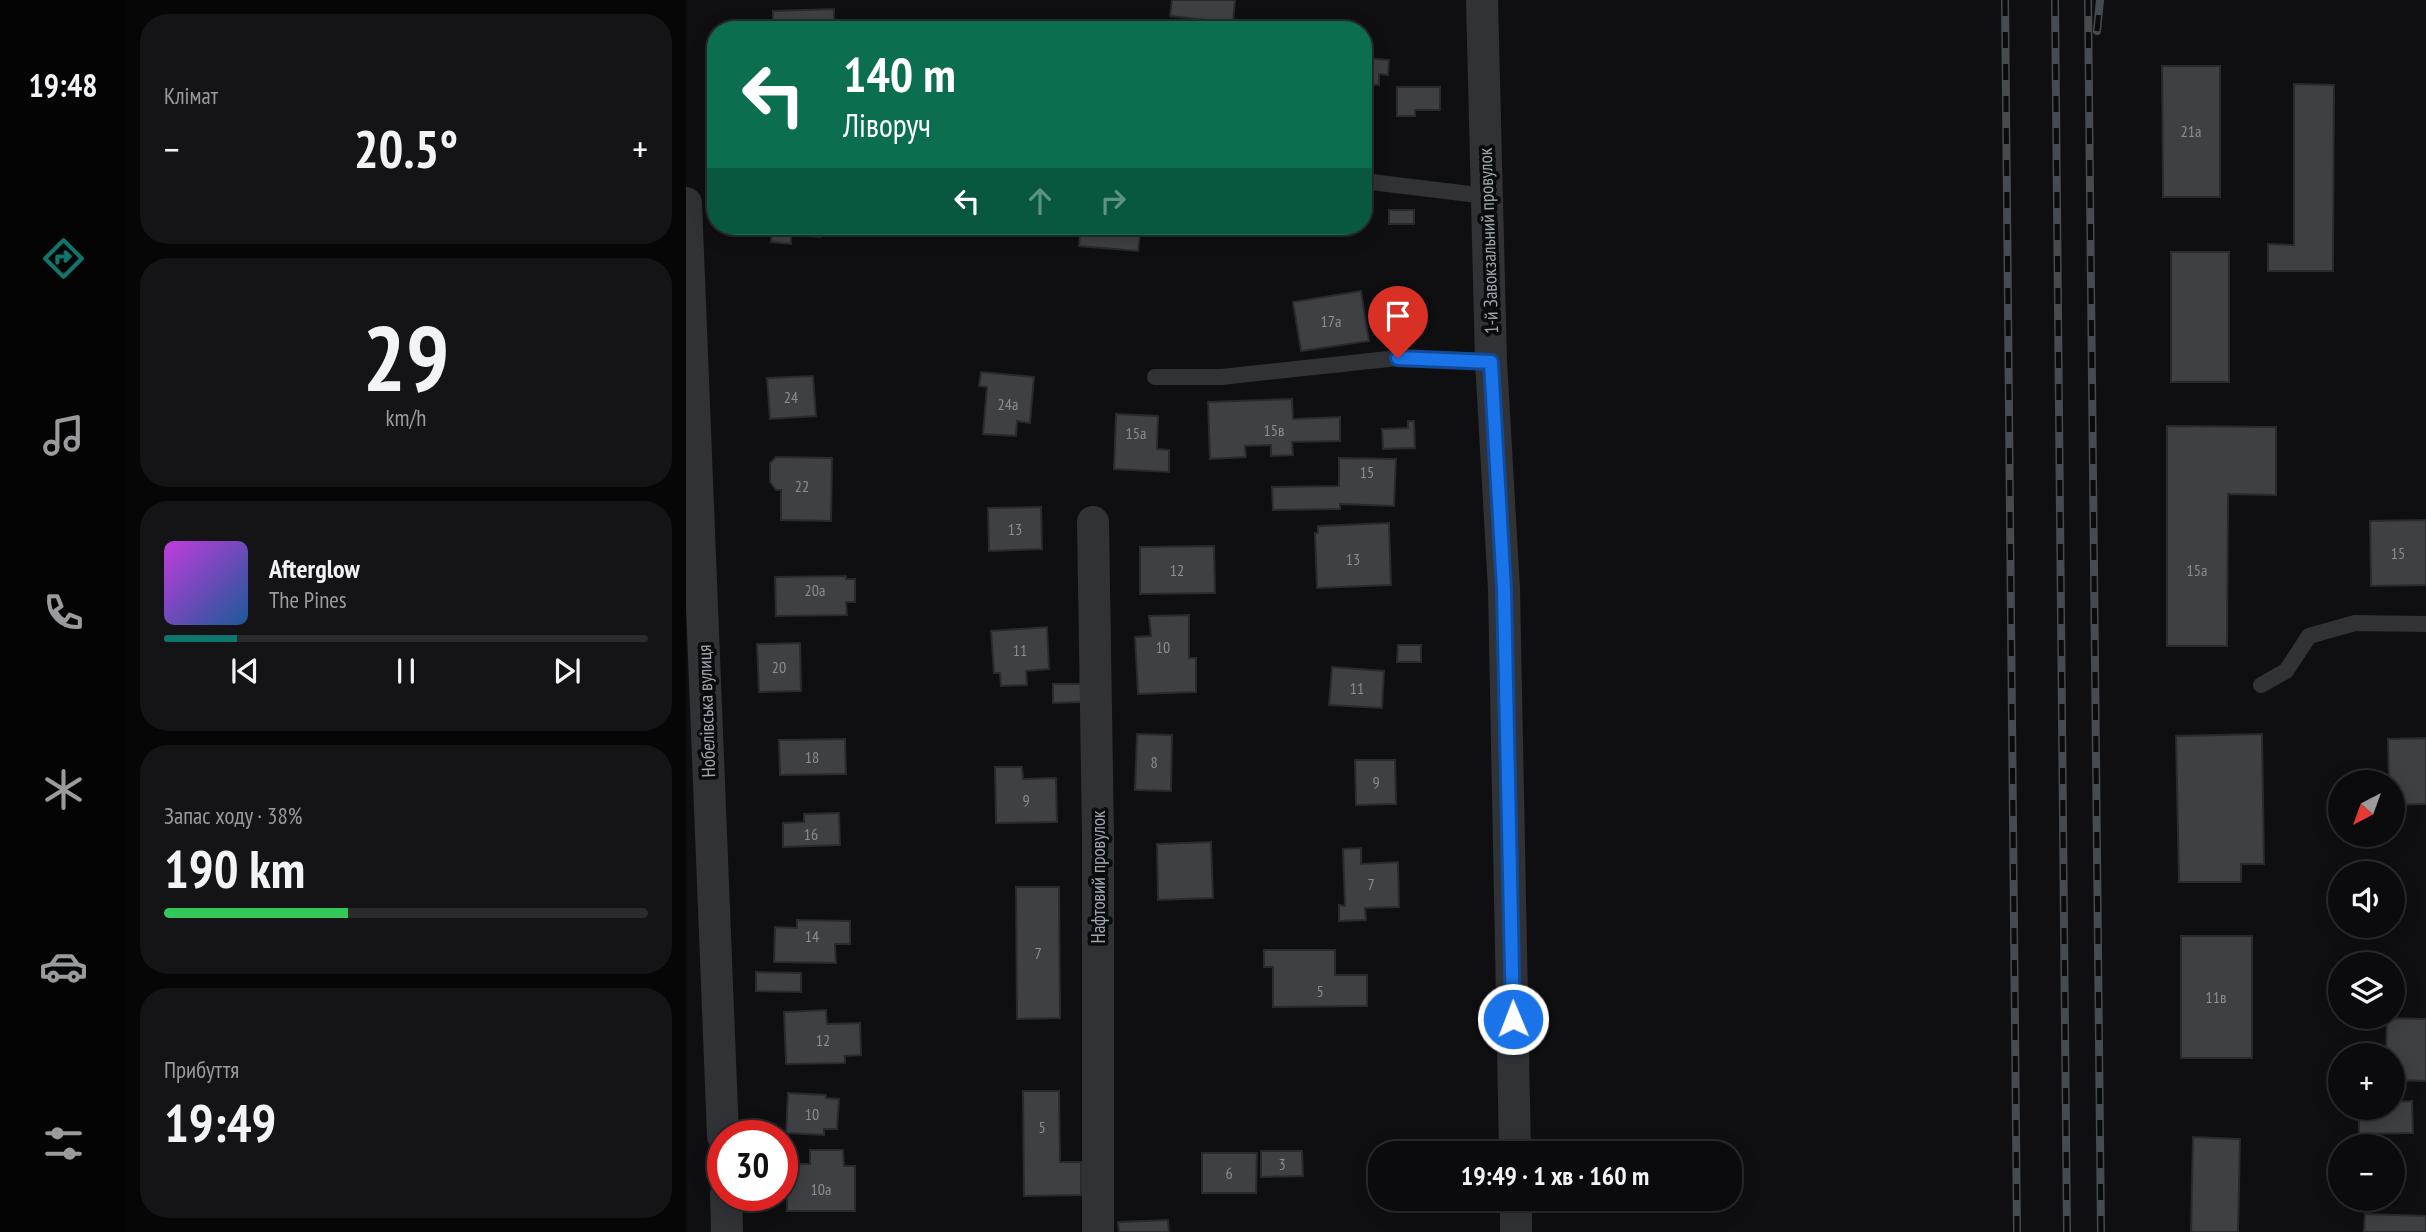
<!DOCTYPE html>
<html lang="uk">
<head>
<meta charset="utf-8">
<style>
	:root { --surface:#0b0b0d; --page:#141416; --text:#f1f3f6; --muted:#9a9b9d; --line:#2b2b2e; --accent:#0f766e }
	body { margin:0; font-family:"PT Sans Narrow",sans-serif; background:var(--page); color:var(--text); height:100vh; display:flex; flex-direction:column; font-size:26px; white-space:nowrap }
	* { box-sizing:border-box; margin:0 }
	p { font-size:23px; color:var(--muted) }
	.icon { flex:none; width:38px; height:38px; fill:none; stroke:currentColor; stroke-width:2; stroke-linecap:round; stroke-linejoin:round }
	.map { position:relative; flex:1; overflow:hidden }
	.details { display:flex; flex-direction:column; gap:14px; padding:14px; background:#060607; width:560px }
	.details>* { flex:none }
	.hud { position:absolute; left:21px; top:21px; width:665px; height:214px; border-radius:28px; box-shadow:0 4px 18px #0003,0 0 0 2px var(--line); background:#0b6e4f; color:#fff; overflow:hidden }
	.needle { width:46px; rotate:221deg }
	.fabs { position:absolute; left:1642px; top:770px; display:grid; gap:14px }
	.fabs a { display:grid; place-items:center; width:77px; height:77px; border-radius:50%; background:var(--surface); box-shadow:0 4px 18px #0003,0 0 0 2px var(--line); font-size:35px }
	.speed { position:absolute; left:21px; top:1120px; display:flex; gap:14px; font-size:35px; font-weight:700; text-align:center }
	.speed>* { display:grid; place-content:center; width:91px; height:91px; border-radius:50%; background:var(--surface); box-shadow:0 4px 18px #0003,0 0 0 2px var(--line); line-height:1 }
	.speed .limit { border:10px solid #d22; background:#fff; color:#111 }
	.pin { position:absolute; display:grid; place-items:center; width:60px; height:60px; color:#fff; margin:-72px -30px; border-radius:50% 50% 50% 0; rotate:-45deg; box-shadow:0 0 7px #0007 }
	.pin .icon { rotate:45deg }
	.me { position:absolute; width:77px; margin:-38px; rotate:359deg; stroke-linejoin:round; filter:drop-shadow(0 0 5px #0008) }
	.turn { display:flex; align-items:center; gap:24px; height:147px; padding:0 21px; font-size:32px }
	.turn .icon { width:91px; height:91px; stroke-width:2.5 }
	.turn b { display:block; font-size:49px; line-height:60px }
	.lanes { display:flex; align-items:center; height:66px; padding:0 21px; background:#0003; justify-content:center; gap:35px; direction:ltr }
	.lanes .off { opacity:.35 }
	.big { font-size:52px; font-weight:800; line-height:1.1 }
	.details .tile { flex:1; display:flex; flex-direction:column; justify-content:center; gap:10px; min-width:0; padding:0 24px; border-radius:28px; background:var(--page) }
	.details .dial { align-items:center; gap:0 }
	.dial b { font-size:91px; line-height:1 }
	.song { display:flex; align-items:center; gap:21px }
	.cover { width:84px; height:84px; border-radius:10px; background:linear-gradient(135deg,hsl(290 70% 55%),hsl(210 70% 35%)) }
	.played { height:7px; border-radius:4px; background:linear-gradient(90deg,var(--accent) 15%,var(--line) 15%) }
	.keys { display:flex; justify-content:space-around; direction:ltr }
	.heat { display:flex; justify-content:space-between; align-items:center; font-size:38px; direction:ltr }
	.charge { height:10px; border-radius:5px; background:linear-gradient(90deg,#34c759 38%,var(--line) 0) }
	.trip { position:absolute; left:682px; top:1141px; width:374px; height:70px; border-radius:28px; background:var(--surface); box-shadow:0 4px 18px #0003,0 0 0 2px var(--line); font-weight:800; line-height:70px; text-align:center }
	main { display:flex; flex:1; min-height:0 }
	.tabs { display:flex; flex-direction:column; width:126px; justify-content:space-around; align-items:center; background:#040405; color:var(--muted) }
	.tabs .icon { width:49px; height:49px }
	.tabs .on { color:var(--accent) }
	.tabs b { font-size:32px; color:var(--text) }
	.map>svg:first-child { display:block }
	.building { fill:#3e4044; stroke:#292a2d; stroke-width:2 }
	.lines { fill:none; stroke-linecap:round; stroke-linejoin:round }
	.lane { stroke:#303236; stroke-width:16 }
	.street { stroke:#303236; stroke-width:32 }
	.rail-casing { stroke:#474a4f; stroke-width:8 }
	.rail { stroke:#0a0b0c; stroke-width:5; stroke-dasharray:16; stroke-linecap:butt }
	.route-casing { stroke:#114b97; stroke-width:18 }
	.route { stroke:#1a73e8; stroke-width:12 }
	.labels { text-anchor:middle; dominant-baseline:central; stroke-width:7; stroke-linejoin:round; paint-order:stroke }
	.number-label { font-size:16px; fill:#888d96 }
	.street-label { font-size:19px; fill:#a0a7b2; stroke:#0a0b0c }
</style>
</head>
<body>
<main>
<nav class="tabs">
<b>19:48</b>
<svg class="icon on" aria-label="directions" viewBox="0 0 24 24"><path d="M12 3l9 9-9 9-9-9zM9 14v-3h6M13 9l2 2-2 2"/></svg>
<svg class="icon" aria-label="music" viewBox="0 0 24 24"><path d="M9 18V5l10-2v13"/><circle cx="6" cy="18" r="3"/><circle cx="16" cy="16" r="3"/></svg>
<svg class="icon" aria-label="phone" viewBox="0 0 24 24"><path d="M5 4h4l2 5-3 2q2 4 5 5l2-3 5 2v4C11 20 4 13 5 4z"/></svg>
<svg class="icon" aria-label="climate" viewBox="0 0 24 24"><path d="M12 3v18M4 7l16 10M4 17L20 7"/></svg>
<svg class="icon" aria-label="car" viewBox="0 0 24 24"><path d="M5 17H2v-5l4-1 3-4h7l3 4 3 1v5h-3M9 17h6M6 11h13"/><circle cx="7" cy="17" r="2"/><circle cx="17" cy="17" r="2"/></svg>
<svg class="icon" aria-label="filters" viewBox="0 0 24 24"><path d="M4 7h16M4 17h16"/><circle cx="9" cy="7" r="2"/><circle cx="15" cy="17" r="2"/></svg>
</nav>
<section class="details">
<div class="tile"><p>Клімат</p>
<div class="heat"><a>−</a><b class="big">20.5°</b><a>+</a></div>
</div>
<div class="tile dial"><b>29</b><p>km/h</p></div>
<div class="tile">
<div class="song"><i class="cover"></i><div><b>Afterglow</b><p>The Pines</p></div></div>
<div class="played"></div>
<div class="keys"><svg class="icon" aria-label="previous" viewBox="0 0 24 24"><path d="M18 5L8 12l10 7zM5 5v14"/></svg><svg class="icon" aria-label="pause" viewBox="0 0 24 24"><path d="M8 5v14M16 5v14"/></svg><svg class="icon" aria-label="next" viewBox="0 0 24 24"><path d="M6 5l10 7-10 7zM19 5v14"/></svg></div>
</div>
<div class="tile"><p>Запас ходу · 38%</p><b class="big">190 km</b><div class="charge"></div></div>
<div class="tile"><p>Прибуття</p><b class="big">19:49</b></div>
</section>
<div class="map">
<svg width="1740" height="1232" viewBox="0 0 1740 1232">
	<rect width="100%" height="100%" fill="#0f0f11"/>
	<path class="building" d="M486,0H549L547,23L484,16Z
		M148,9V30H87V11Z
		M677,58L703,60L702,75L693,74V85L677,84Z
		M1476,66H1534V197H1477Z
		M1608,84L1648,85L1647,271H1582V244L1608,245Z
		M711,87H754V110H729V116H711Z
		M703,210H728V224H703Z
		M86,226H135L134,237L105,235V244L85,242Z
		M395,226H455L452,251L393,246Z
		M1485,252H1543V382H1485Z
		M675,291L683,341L615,351L607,302Z
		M295,372L348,377L344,423L331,421L330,436L297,434L301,387L293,386Z
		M127,376L130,416L84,419L81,378Z
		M606,399L607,419L654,417V441L606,442L607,455L585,456V445L559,446L560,457L524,459L522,402Z
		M430,414L472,416L471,449L483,450V472L428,469Z
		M722,421H728L729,448L697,449L696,429L722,428Z
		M1481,426L1590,427V495L1542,494L1541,646H1481Z
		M90,457L146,458L145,521L95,520V490H90L84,482V463Z
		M653,458L710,459L708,506L654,504V509L587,510L586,487L653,486Z
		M355,507L356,549L303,551L302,508Z
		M1740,520V585L1685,586L1684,521Z
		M703,523L705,585L631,588L629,533H632V526Z
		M528,546L529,593L454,594V547Z
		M160,576V579H169V602H160L161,615L90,616L89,577Z
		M503,615V658H510V692L452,694L449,637L465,636L463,616Z
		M361,627L363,669L340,671L341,685L315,686L314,673H308L305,631Z
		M114,643L115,691L73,692L71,644Z
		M712,645H735V662H711Z
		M646,667L698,671L696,708L643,705Z
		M367,684H397V702L367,703Z
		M451,734L486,735L485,791L449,790Z
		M1576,734L1578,864H1555V882H1493L1490,736Z
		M1740,738V804L1706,805V782H1703L1702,739Z
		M159,739L160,774L94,775L93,740Z
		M669,760H709L710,804L670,805Z
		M309,767H336L337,779L370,778L371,822L310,823Z
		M153,813L154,845L97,847V823L118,822V814Z
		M525,842L527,898L472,900L471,844Z
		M675,848V864L712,862L713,907L679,908L680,920L653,921V905L659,906L657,849Z
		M330,887H373L374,1018L331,1019Z
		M111,920L164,921V944H149L150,963L88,962L89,927L111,928Z
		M1495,936H1566V1058H1495Z
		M578,950H649V975H681V1006L587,1007V967H578Z
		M70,972L115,973V992L70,991Z
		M140,1010L141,1024L174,1023L175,1055L159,1056V1063L100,1064L98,1012Z
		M1701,1018L1740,1019V1081L1706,1080V1055H1700Z
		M337,1091H373L374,1162H395V1195L338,1196Z
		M102,1093L140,1095V1098L153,1099L151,1129H138V1135L100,1133Z
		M1726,1101L1727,1133L1673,1134V1108H1706V1102Z
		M1507,1137L1554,1139L1552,1232H1505Z
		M124,1150H157L158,1166H169V1211H101V1164H124Z
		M575,1151H616L617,1176L575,1177Z
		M516,1153H571L570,1193H516Z
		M1679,1214L1740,1216V1232H1678Z
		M482,1220L483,1232H433L432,1222Z"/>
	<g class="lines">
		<path class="lane" d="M677,181L800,196
			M469,377H535L712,358L805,361
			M1575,685L1600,671L1623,636L1669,623L1740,624"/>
		<path class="street" d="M796,0L805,361L818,589L829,1153
			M0,203L37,1136
			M407,522L412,835V1232
			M40,1195L41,1232
			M830,1232V1199"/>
		<defs>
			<path id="rail" d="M1319,0L1331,1232
				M1369,0L1381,1232
				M1402,0L1415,1232
				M1411,31L1414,0"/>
		</defs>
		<use href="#rail" class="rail-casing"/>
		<use href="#rail" class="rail"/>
	</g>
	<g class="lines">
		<defs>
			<path id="route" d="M712,358L805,362L818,589L827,1019"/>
		</defs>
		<use href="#route" class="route-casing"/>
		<use href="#route" class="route"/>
	</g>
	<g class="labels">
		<g class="number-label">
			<text x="1505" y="131">21а</text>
			<text x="645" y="321">17а</text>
			<text x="105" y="397">24</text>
			<text x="322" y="404">24а</text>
			<text x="588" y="430">15в</text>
			<text x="450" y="433">15а</text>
			<text x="681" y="472">15</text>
			<text x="116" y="486">22</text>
			<text x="329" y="529">13</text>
			<text x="1712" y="553">15</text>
			<text x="667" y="559">13</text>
			<text x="491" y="570">12</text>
			<text x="1511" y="570">15а</text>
			<text x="129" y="590">20а</text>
			<text x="477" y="647">10</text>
			<text x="334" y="650">11</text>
			<text x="93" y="667">20</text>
			<text x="671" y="688">11</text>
			<text x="126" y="757">18</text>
			<text x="468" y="762">8</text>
			<text x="690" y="782">9</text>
			<text x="340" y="800">9</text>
			<text x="125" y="834">16</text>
			<text x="685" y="884">7</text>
			<text x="126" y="936">14</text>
			<text x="352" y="953">7</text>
			<text x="634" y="991">5</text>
			<text x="1530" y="997">11в</text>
			<text x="137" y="1040">12</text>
			<text x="126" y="1114">10</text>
			<text x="356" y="1127">5</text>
			<text x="596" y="1164">3</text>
			<text x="543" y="1173">6</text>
			<text x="135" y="1189">10а</text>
		</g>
		<g class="street-label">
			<text transform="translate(802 241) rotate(-92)">1-й Завокзальний провулок</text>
			<text transform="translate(20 711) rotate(-92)">Нобелівська вулиця</text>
			<text transform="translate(412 877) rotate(-90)">Нафтовий провулок</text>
		</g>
	</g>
</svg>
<div class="fabs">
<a><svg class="needle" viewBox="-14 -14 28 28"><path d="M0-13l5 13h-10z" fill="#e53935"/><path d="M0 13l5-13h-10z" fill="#9a9b9d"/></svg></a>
<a><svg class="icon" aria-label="sound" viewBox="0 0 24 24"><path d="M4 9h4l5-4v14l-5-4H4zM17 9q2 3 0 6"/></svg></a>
<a><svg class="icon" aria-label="layers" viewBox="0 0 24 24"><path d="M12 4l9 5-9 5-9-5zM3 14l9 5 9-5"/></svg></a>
<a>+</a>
<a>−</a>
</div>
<div class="speed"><div class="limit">30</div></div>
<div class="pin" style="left:712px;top:358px;background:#d93025"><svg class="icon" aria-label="arrive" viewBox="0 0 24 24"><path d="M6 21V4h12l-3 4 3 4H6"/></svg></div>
<svg class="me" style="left:827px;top:1019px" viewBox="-20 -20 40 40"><circle r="17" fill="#1a73e8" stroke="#fff" stroke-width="3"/><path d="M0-11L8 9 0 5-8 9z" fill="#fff"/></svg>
<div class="trip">19:49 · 1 хв · 160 m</div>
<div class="hud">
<div class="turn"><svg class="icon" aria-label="left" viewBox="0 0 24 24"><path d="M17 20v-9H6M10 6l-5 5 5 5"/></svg><div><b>140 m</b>Ліворуч</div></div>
<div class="lanes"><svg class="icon" aria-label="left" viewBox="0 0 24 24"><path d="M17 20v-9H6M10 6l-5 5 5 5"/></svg><svg class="icon off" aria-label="ahead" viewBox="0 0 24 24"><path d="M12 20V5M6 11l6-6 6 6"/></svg><svg class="icon off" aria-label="right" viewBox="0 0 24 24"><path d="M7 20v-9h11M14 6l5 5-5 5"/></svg></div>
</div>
</div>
</main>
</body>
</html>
